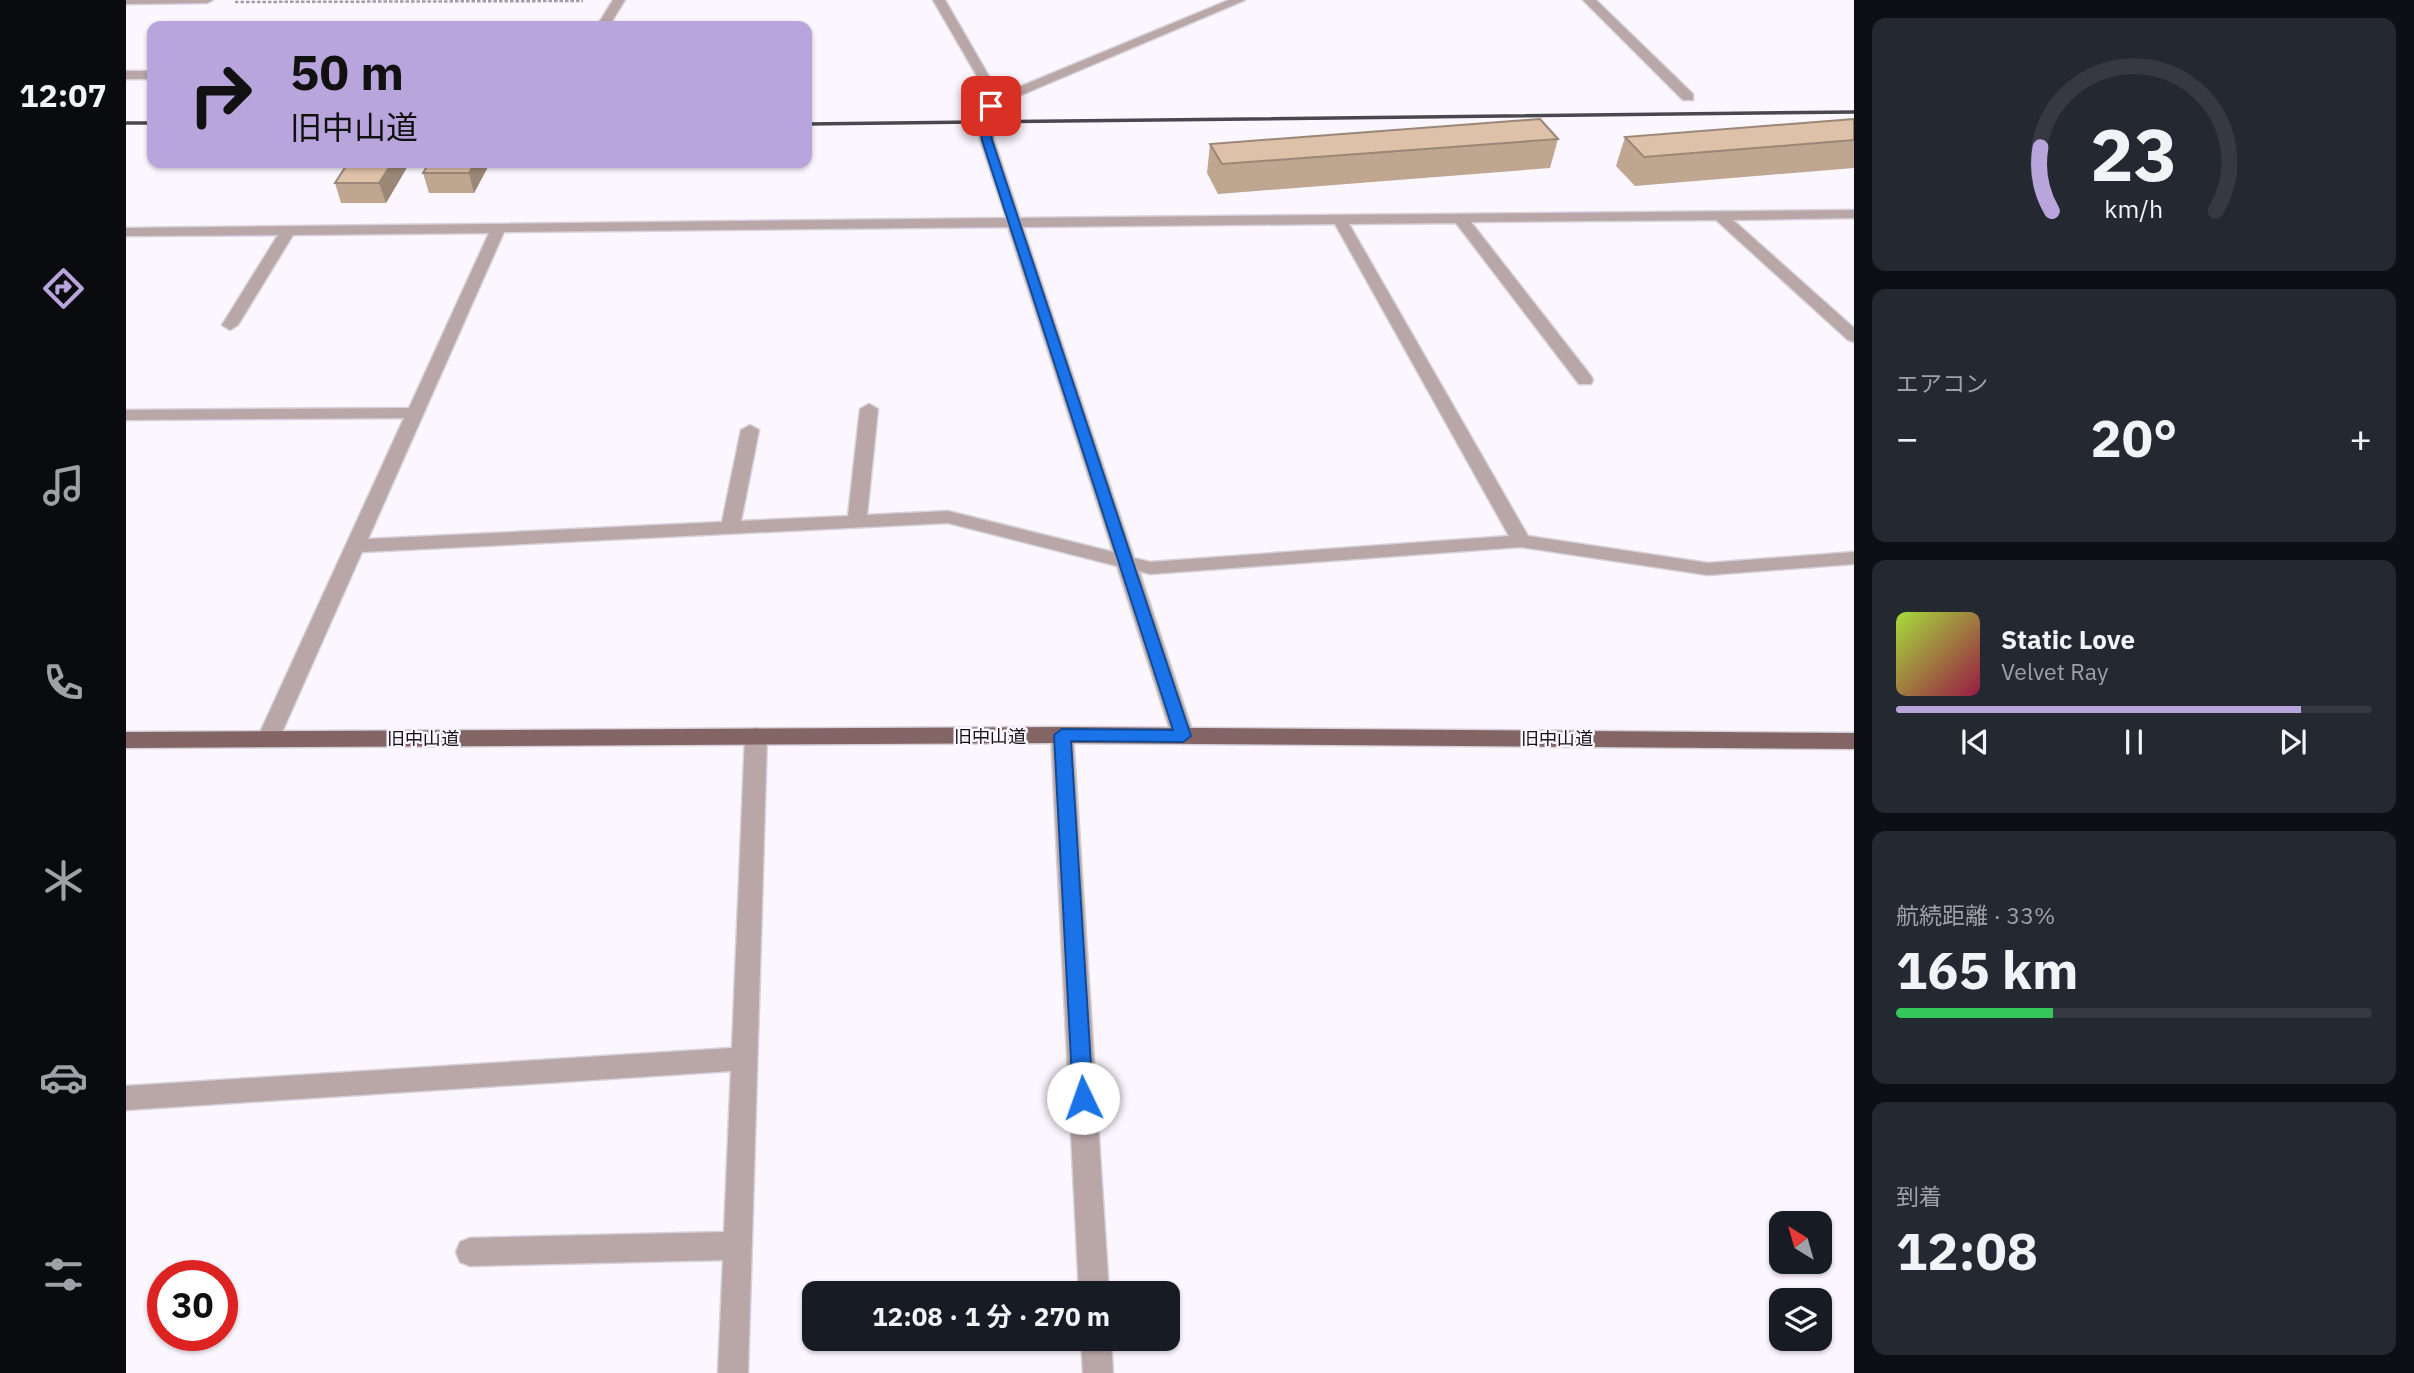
<!DOCTYPE html>
<html lang="ja">
<head>
<meta charset="utf-8">
<style>
	:root { --surface:#171b24; --page:#242831; --text:#f1f3f6; --muted:#9ea1a6; --line:#363941; --accent:#b8a5dc }
	body { margin:0; font-family:"IBM Plex Sans","Noto Sans JP",sans-serif; background:var(--page); color:var(--text); height:100vh; display:flex; flex-direction:column; font-size:26px; white-space:nowrap }
	* { box-sizing:border-box; margin:0 }
	p { font-size:23px; color:var(--muted) }
	.icon { flex:none; width:38px; height:38px; fill:none; stroke:currentColor; stroke-width:2; stroke-linecap:round; stroke-linejoin:round }
	.map { position:relative; flex:1; overflow:hidden }
	.panel { display:flex; flex-direction:column; gap:18px; padding:18px; background:#0d0f14; width:560px }
	.panel>* { flex:none }
	.guide { position:absolute; left:21px; top:21px; width:665px; height:147px; border-radius:14px; box-shadow:0 2px 5px #0004; background:#b8a5dc; color:#111; overflow:hidden }
	.needle { width:46px; rotate:323deg }
	.controls { position:absolute; left:1643px; top:1211px; display:grid; gap:14px }
	.controls a { display:grid; place-items:center; width:63px; height:63px; border-radius:14px; background:var(--surface); box-shadow:0 2px 5px #0004; font-size:35px }
	.speed { position:absolute; left:21px; top:1260px; display:flex; gap:14px; font-size:35px; font-weight:700; text-align:center }
	.speed>* { display:grid; place-content:center; width:91px; height:91px; border-radius:50%; background:var(--surface); box-shadow:0 2px 5px #0004; line-height:1 }
	.speed .limit { border:10px solid #d22; background:#fff; color:#111 }
	.pin { position:absolute; display:grid; place-items:center; width:60px; height:60px; color:#fff; margin:-30px; border-radius:14px; box-shadow:0 4px 10px #0006 }
	.me { position:absolute; width:77px; margin:-38px; rotate:357deg; stroke-linejoin:round; filter:drop-shadow(0 0 5px #0008) }
	.turn { display:flex; align-items:center; gap:24px; height:147px; padding:0 28px; font-size:32px }
	.turn .icon { width:91px; height:91px; stroke-width:2.5 }
	.turn b { display:block; font-size:49px; line-height:60px }
	.big { font-size:52px; font-weight:700; line-height:1.1 }
	.panel .card { flex:1; display:flex; flex-direction:column; justify-content:center; gap:10px; min-width:0; padding:0 24px; border-radius:14px; background:var(--page) }
	.panel .dial { align-items:center; gap:0 }
	.dial svg { height:182px; overflow:visible; fill:none; stroke:var(--line); stroke-width:7; stroke-linecap:round; text-anchor:middle }
	.dial text { fill:var(--text); stroke:none }
	.song { display:flex; align-items:center; gap:21px }
	.cover { width:84px; height:84px; border-radius:10px; background:linear-gradient(135deg,hsl(80 70% 55%),hsl(340 70% 35%)) }
	.played { height:7px; border-radius:4px; background:linear-gradient(90deg,var(--accent) 85%,var(--line) 85%) }
	.keys { display:flex; justify-content:space-around; direction:ltr }
	.heat { display:flex; justify-content:space-between; align-items:center; font-size:38px; direction:ltr }
	.charge { height:10px; border-radius:5px; background:linear-gradient(90deg,#34c759 33%,var(--line) 0) }
	.trip { position:absolute; left:676px; top:1281px; width:378px; height:70px; border-radius:14px; background:var(--surface); box-shadow:0 2px 5px #0004; font-weight:700; line-height:70px; text-align:center }
	main { display:flex; flex:1; min-height:0 }
	.menu { display:flex; flex-direction:column; width:126px; justify-content:space-around; align-items:center; background:#090b0e; color:var(--muted) }
	.menu .icon { width:49px; height:49px }
	.menu .selected { color:var(--accent) }
	.menu b { font-size:32px; color:var(--text) }
	.map>svg:first-child { display:block }
	.lines { fill:none; stroke-linecap:round; stroke-linejoin:round }
	.minor-casing { stroke:#d7d2da; stroke-width:3 }
	.major-casing { stroke:#d7d2da; stroke-width:3 }
	.path { stroke:#a29da4; stroke-width:2.5; stroke-dasharray:3.5 2; stroke-linecap:butt }
	.minor { fill:#b9a7a8; fill-rule:evenodd }
	.major { fill:#836566; fill-rule:evenodd }
	.rail { stroke:#4a474d; stroke-width:3.5 }
	.wall { fill:#bea690 }
	.shaded-wall { fill:#9b8776 }
	.building { fill:#ddc1a8; stroke:#9b8776; stroke-width:2 }
	.route { fill:#1a73e8; stroke:#114b97; stroke-width:2 }
	.labels { text-anchor:middle; dominant-baseline:central; stroke-width:5; stroke-linejoin:round; paint-order:stroke }
	.street-label { font-size:18px; fill:#161318; stroke:#fcf6ff }
</style>
</head>
<body>
<main>
<nav class="menu">
<b>12:07</b>
<svg class="icon selected" aria-label="directions" viewBox="0 0 24 24"><path d="M12 3l9 9-9 9-9-9zM9 14v-3h6M13 9l2 2-2 2"/></svg>
<svg class="icon" aria-label="music" viewBox="0 0 24 24"><path d="M9 18V5l10-2v13"/><circle cx="6" cy="18" r="3"/><circle cx="16" cy="16" r="3"/></svg>
<svg class="icon" aria-label="phone" viewBox="0 0 24 24"><path d="M5 4h4l2 5-3 2q2 4 5 5l2-3 5 2v4C11 20 4 13 5 4z"/></svg>
<svg class="icon" aria-label="climate" viewBox="0 0 24 24"><path d="M12 3v18M4 7l16 10M4 17L20 7"/></svg>
<svg class="icon" aria-label="car" viewBox="0 0 24 24"><path d="M5 17H2v-5l4-1 3-4h7l3 4 3 1v5h-3M9 17h6M6 11h13"/><circle cx="7" cy="17" r="2"/><circle cx="17" cy="17" r="2"/></svg>
<svg class="icon" aria-label="filters" viewBox="0 0 24 24"><path d="M4 7h16M4 17h16"/><circle cx="9" cy="7" r="2"/><circle cx="15" cy="17" r="2"/></svg>
</nav>
<div class="map">
<svg width="1728" height="1373" viewBox="0 0 1728 1373">
	<rect width="100%" height="100%" fill="#fcf6ff"/>
	<g class="lines">
		<defs>
			<path id="minor" d="M0,0H87L81,3L0,4Z
				M487,0H499L483,26H471Z
				M807,0H819L864,78L888,89L1103,0H1119L874,104L866,123L868,140L894,218L1728,210V218L1607,220L1728,328V342L1722,340L1590,220L1345,222L1465,376L1467,380L1465,384H1453L1330,223L1223,224L1402,536L1582,563L1728,552V564L1582,575L1395,547L1024,574L1013,571L1068,736L1065,742L1057,744L1049,742L1046,736L991,566L822,523L236,552L153,739L150,745L142,747L134,745L131,739L278,418L0,420V410L283,408L363,233L167,235L112,325L104,330L96,325L152,235L0,236V228L880,218L854,140L852,123L864,99L878,94L855,83ZM1209,224L1383,536L1024,562L1008,558L897,227ZM882,227L987,552L822,511L741,515L752,409L743,404L734,409L722,516L615,521L633,430L624,425L615,430L596,522L242,539L378,232Z
				M1457,0H1470L1567,94V100H1557Z
				M0,71H26V79H0Z
				M936,727L944,729L947,735L983,1293H953L925,735L928,729Z
				M630,728L638,730L641,736L622,1373H592L597,1260L344,1266L334,1262L330,1252L334,1242L344,1238L598,1232L605,1071L0,1110V1086L606,1048L619,736L622,730Z
				M955,1339H985L987,1373H957Z"/>
			<path id="major" d="M936,727L1728,733V749L936,743L0,748V732Z"/>
		</defs>
		<use href="#minor" class="minor-casing"/>
		<use href="#major" class="major-casing"/>
		<path class="path" d="M109,2L457,1"/>
		<use href="#minor" class="minor"/>
		<use href="#major" class="major"/>
		<path class="rail" d="M0,123H26
			M681,124L1728,112"/>
	</g>
	<path class="wall" d="M1728,119V168L1509,186L1490,166L1499,137Z
		M1432,139L1424,168L1092,194L1081,173L1084,144Z
		M222,163H282L283,164L260,203H215L209,183Z
		M303,163H364L348,193H303L297,173Z"/>
	<path class="shaded-wall" d="M266,163H282L283,164L260,203L253,183Z
		M349,163H364L348,193L343,173Z"/>
	<path class="building" d="M1414,119L1432,139L1096,164L1084,144Z
		M1728,119V140L1518,157L1499,137Z
		M222,163H266L253,183H209Z
		M303,163H349L343,173H297Z"/>
	<path class="route" d="M865,103L870,106L864,123L866,140L1065,736L1057,742L945,741L967,1098L964,1104L957,1107L950,1104L947,1098L928,735L936,729L1047,730L856,140C854,127 852,111 865,103Z"/>
	<g class="labels">
		<g class="street-label">
			<text x="864" y="736">旧中山道</text>
			<text x="297" y="738">旧中山道</text>
			<text x="1431" y="738">旧中山道</text>
		</g>
	</g>
</svg>
<div class="controls">
<a><svg class="needle" viewBox="-14 -14 28 28"><path d="M0-13l5 13h-10z" fill="#e53935"/><path d="M0 13l5-13h-10z" fill="#9ea1a6"/></svg></a>
<a><svg class="icon" aria-label="layers" viewBox="0 0 24 24"><path d="M12 4l9 5-9 5-9-5zM3 14l9 5 9-5"/></svg></a>
</div>
<div class="speed"><div class="limit">30</div></div>
<div class="pin" style="left:865px;top:106px;background:#d93025"><svg class="icon" aria-label="arrive" viewBox="0 0 24 24"><path d="M6 21V4h12l-3 4 3 4H6"/></svg></div>
<svg class="me" style="left:957px;top:1098px" viewBox="-20 -20 40 40"><circle r="19" fill="#fff"/><path d="M0-13L10 11 0 6-10 11z" fill="#1a73e8"/></svg>
<div class="trip">12:08 · 1 分 · 270 m</div>
<div class="guide">
<div class="turn"><svg class="icon" aria-label="right" viewBox="0 0 24 24"><path d="M7 20v-9h11M14 6l5 5-5 5"/></svg><div><b>50 m</b>旧中山道</div></div>
</div>
</div>
<section class="panel">
<div class="card dial"><svg viewBox="0 0 100 80">
<path d="M14 69A42 42 0 1 1 86 69"/>
<path d="M14 69A42 42 0 0 1 9 41" stroke="#b8a5dc"/>
<text x="50" y="56" font-size="32" font-weight="700">23</text>
<text x="50" y="72" font-size="11">km/h</text>
</svg></div>
<div class="card"><p>エアコン</p>
<div class="heat"><a>−</a><b class="big">20°</b><a>+</a></div>
</div>
<div class="card">
<div class="song"><i class="cover"></i><div><b>Static Love</b><p>Velvet Ray</p></div></div>
<div class="played"></div>
<div class="keys"><svg class="icon" aria-label="previous" viewBox="0 0 24 24"><path d="M18 5L8 12l10 7zM5 5v14"/></svg><svg class="icon" aria-label="pause" viewBox="0 0 24 24"><path d="M8 5v14M16 5v14"/></svg><svg class="icon" aria-label="next" viewBox="0 0 24 24"><path d="M6 5l10 7-10 7zM19 5v14"/></svg></div>
</div>
<div class="card"><p>航続距離 · 33%</p><b class="big">165 km</b><div class="charge"></div></div>
<div class="card"><p>到着</p><b class="big">12:08</b></div>
</section>
</main>
</body>
</html>
